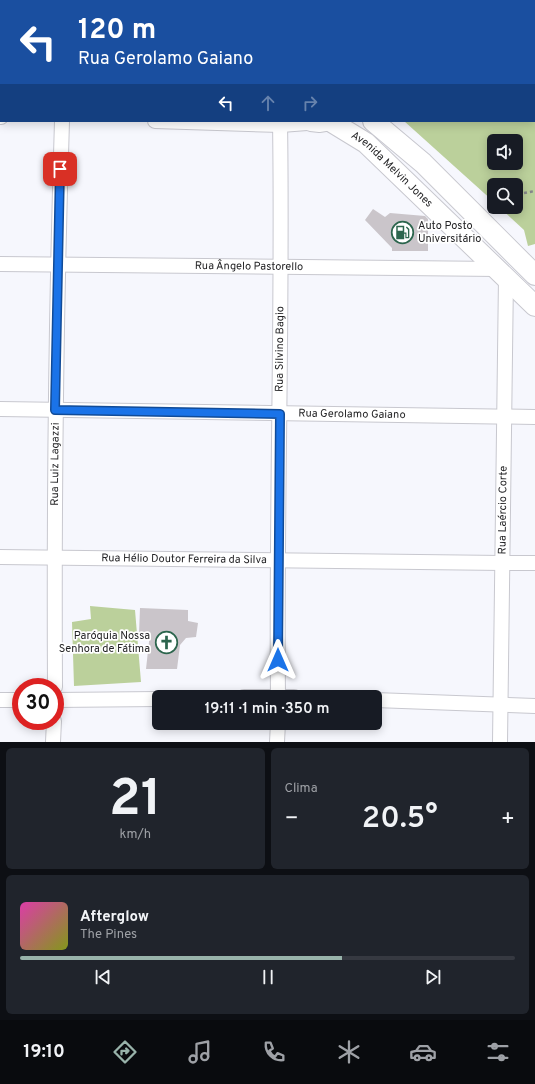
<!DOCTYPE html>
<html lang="pt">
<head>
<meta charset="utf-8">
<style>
	:root { --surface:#171b24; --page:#20242c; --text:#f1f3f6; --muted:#9ea1a6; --line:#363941; --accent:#98b3aa }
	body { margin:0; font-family:Overpass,sans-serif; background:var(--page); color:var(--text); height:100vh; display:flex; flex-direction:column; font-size:15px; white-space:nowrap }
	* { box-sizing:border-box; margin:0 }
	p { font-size:13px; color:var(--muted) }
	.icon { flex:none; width:22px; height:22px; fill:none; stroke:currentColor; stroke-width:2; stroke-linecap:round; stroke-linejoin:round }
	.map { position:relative; height:742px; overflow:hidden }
	.sheet { display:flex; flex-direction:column; gap:6px; padding:6px; background:#0d0f14; flex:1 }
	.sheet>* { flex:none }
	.top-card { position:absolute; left:0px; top:0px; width:535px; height:122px; box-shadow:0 2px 10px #0003; background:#1a4fa0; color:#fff; overflow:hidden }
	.fabs { position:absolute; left:487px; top:134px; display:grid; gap:8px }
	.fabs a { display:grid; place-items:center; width:36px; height:36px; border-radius:6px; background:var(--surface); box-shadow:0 2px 10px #0003; font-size:20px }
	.speed { position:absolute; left:12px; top:678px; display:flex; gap:8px; font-size:20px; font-weight:700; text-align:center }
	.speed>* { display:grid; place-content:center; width:52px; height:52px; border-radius:50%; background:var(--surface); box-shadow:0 2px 10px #0003; line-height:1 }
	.speed .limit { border:6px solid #d22; background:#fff; color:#111 }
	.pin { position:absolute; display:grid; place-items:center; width:34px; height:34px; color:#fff; margin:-17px; border-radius:8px; box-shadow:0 2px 6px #0006 }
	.me { position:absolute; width:44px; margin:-22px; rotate:0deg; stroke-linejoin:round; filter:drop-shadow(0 0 3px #0008) }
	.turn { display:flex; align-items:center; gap:14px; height:84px; padding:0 12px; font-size:18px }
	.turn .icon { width:52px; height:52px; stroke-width:2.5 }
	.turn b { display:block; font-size:28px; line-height:34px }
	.lanes { display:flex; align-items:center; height:38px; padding:0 12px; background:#0003; justify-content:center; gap:20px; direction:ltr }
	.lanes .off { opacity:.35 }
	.big { font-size:30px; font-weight:600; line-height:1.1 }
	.sheet .widget { flex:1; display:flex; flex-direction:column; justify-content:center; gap:6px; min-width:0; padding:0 14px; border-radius:6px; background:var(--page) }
	.sheet .dial { align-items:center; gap:0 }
	.dial b { font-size:52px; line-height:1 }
	.song { display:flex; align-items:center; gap:12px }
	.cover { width:48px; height:48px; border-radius:6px; background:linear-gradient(135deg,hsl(320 70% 55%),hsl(70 70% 35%)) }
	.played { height:4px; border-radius:2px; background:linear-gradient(90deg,var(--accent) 65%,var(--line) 65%) }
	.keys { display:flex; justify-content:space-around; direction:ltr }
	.heat { display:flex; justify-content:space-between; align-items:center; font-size:22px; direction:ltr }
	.sheet .tiles { flex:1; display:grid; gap:6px; grid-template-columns:1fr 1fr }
	.widget:last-child { grid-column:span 2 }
	.trip { position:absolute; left:152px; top:690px; width:230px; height:40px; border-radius:6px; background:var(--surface); box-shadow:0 2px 10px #0003; font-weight:600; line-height:40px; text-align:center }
	.menu { display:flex; height:64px; justify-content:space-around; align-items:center; background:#090b0e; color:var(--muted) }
	.menu .icon { width:28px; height:28px }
	.menu .current { color:var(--accent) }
	.menu b { font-size:18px; color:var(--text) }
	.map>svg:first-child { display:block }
	.green { fill:#bbd09b; fill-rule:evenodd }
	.building { fill:#cac5ca }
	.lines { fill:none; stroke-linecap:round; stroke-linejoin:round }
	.lane-casing { stroke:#c8c8cf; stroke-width:9 }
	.street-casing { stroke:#c8c8cf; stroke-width:16 }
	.secondary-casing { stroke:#c8c8cf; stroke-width:22 }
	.path { stroke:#85868a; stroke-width:2.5; stroke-dasharray:3 3; stroke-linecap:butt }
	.lane { stroke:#fff; stroke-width:7 }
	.street { stroke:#fff; stroke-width:14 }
	.secondary { stroke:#fff; stroke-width:20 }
	.route-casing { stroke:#114b97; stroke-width:10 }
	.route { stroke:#1a73e8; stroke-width:7 }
	.labels { text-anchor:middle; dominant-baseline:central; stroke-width:3.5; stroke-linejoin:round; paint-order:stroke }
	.street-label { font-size:11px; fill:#232325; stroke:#fff }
	.poi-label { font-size:11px; fill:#232325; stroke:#fff; text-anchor:start }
</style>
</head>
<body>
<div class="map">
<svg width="535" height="742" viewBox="0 0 535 742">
	<rect width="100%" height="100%" fill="#f6f7fd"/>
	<path class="green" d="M364,0H535V244L528,246L524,230L499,207H516V185H494V202L404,121H534V1ZM494,141H516V163H494Z
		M90,606L135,610L141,682L74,686L72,622L91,619Z"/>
	<path class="building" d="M373,209L385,217L390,213L425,216L428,219V251H392V248L365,220Z
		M140,608L188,610V621L198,623L196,637L186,638L180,645L177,669H146L150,633L139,634Z"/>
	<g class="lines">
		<defs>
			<path id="lane" d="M534,85H535"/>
			<g id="street">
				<path d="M63,1V0"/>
				<path d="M349,1V0"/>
				<path d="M0,117H1"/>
				<path d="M155,121L281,125L320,122"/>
				<path id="s1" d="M0,264L498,269"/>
				<path id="s2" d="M0,409L535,417"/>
				<path id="s3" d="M0,557L502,563H535"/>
				<path id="s4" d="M55,687C54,498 56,310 62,121"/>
				<path d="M244,697H294"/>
				<path id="s5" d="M278,697C276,505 283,313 280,121"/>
				<path d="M0,700H21"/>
				<path d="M55,700L159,699"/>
				<path d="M375,700L535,706"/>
				<path d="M53,742L54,721"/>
				<path d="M277,742L278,723"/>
				<path id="s6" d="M500,742L506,277"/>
			</g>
			<g id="secondary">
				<path d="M179,0L180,1"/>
				<path d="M224,0L225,1"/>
				<path d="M311,121L320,122L326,121"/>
				<path id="s7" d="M330,121L366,143L535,306"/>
				<path d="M373,121L423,163L535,275"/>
			</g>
		</defs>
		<use href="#lane" class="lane-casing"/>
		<use href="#street" class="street-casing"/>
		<use href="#secondary" class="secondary-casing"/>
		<path class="path" d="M534,15L535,14
			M534,40H535
			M534,106H535
			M524,193L535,191"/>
		<use href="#lane" class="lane"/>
		<use href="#street" class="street"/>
		<use href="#secondary" class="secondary"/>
	</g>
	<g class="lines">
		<defs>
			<path id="route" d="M60,169L55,410L280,414L278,660"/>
		</defs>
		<use href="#route" class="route-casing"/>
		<use href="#route" class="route"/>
	</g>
	<defs>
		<symbol id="fuel-ring" viewBox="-11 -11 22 22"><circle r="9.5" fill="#fff" stroke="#2c654d" stroke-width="1.5"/><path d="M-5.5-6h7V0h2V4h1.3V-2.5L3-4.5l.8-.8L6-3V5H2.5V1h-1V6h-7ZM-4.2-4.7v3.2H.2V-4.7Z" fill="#2c654d"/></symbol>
		<symbol id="church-ring" viewBox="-11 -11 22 22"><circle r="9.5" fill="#fff" stroke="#2c654d" stroke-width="1.5"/><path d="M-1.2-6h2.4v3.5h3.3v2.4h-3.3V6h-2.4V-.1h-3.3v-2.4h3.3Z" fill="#2c654d"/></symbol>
	</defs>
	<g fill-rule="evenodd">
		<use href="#fuel-ring" x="390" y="220" width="25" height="25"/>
		<use href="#church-ring" x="154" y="630" width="25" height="25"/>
	</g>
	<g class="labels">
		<g class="street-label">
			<text stroke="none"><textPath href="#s7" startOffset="79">Avenida Melvin Jones</textPath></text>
			<text stroke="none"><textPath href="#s1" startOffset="249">Rua Ângelo Pastorello</textPath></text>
			<text stroke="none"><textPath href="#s5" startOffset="348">Rua Silvino Bagio</textPath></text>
			<text stroke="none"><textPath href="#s2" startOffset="352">Rua Gerolamo Gaiano</textPath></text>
			<text stroke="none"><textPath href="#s4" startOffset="223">Rua Luiz Lagazzi</textPath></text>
			<text stroke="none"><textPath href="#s6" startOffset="232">Rua Laércio Corte</textPath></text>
			<text stroke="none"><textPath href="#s3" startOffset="184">Rua Hélio Doutor Ferreira da Silva</textPath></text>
		</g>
		<g class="poi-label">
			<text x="418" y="226">Auto Posto<tspan x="418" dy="13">Universitário</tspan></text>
			<text x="150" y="636" text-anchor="end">Paróquia Nossa<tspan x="150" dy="13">Senhora de Fátima</tspan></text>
		</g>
	</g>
</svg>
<div class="fabs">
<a><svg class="icon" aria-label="sound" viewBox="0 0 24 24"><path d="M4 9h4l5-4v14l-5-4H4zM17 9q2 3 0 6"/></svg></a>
<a><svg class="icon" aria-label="search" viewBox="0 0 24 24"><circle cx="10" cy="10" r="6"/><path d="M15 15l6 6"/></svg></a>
</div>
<div class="speed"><div class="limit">30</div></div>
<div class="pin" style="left:60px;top:169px;background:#d93025"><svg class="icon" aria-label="arrive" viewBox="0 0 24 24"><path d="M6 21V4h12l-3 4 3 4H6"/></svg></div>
<svg class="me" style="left:278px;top:660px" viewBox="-20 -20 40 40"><path d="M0-17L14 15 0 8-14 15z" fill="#1a73e8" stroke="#fff" stroke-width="4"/></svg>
<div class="trip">19:11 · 1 min · 350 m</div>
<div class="top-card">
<div class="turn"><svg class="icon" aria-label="left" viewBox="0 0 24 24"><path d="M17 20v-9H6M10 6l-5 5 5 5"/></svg><div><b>120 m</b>Rua Gerolamo Gaiano</div></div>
<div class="lanes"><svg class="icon" aria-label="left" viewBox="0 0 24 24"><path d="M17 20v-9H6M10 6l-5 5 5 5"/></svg><svg class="icon off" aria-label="ahead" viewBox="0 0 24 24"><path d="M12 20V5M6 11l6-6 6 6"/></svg><svg class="icon off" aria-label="right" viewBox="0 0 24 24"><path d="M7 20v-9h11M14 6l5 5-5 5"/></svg></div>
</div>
</div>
<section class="sheet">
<div class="tiles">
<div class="widget dial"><b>21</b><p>km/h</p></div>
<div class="widget"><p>Clima</p>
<div class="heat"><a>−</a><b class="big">20.5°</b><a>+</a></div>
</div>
<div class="widget">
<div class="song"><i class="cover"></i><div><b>Afterglow</b><p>The Pines</p></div></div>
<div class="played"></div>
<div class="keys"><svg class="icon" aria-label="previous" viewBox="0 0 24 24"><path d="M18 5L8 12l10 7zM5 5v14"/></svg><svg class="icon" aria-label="pause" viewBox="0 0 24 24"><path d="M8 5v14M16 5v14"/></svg><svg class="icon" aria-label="next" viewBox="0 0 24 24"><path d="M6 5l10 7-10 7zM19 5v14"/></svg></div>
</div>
</div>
</section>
<nav class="menu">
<b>19:10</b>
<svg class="icon current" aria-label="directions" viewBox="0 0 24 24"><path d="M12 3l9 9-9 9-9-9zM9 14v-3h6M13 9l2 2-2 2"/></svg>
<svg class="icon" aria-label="music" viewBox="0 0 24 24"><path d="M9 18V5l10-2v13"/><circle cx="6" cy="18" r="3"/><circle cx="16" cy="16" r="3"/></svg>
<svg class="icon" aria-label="phone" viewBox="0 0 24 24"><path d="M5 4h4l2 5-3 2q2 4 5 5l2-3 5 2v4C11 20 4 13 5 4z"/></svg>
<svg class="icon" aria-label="climate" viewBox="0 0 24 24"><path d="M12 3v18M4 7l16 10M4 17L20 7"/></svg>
<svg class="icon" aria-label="car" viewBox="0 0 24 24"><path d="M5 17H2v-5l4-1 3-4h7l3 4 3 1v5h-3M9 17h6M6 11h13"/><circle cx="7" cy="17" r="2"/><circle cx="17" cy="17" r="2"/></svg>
<svg class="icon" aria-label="filters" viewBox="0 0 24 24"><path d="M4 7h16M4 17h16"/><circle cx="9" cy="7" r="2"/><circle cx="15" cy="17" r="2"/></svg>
</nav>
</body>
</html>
